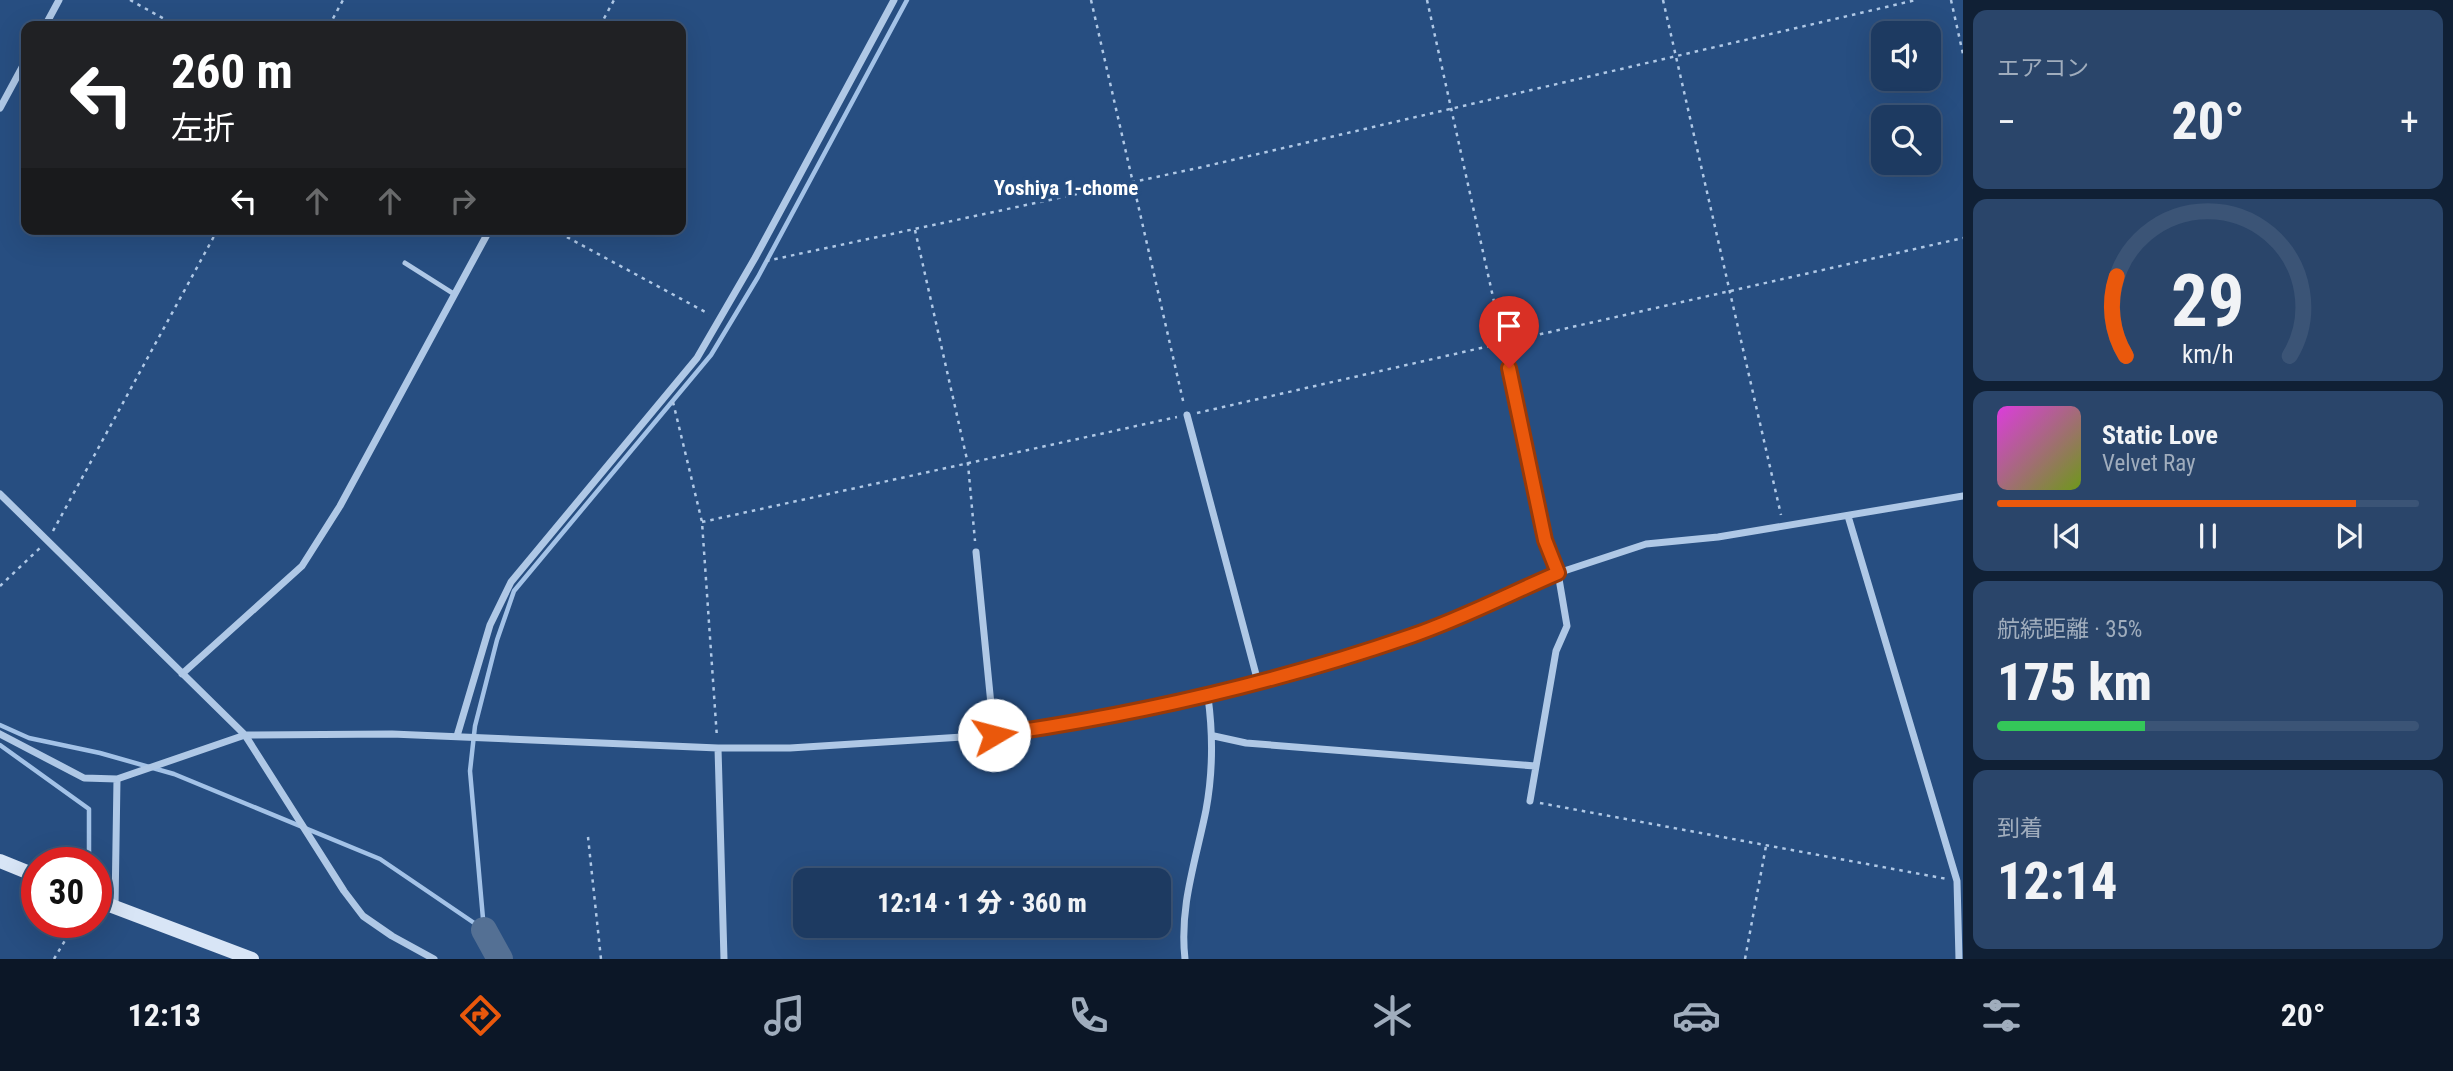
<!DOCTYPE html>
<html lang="ja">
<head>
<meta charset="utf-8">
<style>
	:root { --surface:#1d3a61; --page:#2a456a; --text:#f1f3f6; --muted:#a0adbd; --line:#3b5476; --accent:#ea580c }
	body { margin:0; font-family:"Roboto Condensed","Noto Sans JP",sans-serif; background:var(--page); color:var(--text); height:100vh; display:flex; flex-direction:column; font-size:26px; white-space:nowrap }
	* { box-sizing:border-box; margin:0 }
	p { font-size:23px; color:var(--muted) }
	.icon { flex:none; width:38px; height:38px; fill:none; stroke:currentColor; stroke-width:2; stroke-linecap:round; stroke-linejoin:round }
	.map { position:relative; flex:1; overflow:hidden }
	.sheet { display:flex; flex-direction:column; gap:10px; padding:10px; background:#102035; width:490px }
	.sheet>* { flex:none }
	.hud { position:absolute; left:21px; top:21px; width:665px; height:214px; border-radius:14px; box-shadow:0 7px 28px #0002,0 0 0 2px var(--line); background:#202124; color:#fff; overflow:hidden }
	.controls { position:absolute; left:1871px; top:21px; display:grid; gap:14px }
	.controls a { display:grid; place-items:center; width:70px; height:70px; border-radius:14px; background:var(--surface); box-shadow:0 7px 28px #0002,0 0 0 2px var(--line); font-size:35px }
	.speed { position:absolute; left:21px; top:847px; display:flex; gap:14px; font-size:35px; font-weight:700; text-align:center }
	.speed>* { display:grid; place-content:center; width:91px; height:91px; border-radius:50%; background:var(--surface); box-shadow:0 7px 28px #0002,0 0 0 2px var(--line); line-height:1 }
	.speed .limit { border:10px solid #d22; background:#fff; color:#111 }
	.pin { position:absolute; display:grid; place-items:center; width:60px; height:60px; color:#fff; margin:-72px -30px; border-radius:50% 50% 50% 0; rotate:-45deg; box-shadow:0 0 7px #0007 }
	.pin .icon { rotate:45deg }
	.me { position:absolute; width:77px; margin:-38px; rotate:82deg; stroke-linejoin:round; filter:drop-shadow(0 0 5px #0008) }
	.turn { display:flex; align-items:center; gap:24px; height:147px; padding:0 35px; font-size:32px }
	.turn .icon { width:91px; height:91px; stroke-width:2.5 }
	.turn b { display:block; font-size:49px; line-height:60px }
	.lanes { display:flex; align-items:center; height:66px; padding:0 35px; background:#0003; justify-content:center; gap:35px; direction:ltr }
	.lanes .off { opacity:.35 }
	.big { font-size:52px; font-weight:800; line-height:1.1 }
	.sheet .tile { flex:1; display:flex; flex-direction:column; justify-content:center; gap:10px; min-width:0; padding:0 24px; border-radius:14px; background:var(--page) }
	.sheet .dial { align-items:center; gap:0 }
	.dial svg { height:182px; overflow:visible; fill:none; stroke:var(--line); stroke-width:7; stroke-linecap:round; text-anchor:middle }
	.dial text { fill:var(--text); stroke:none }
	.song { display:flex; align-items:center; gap:21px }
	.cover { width:84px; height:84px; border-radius:10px; background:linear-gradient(135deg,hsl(300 70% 55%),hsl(80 70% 35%)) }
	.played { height:7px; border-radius:4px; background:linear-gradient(90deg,var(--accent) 85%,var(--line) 85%) }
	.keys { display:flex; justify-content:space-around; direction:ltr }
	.heat { display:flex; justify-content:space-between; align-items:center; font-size:38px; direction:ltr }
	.charge { height:10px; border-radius:5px; background:linear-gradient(90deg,#34c759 35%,var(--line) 0) }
	.trip { position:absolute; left:793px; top:868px; width:378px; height:70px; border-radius:14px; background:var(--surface); box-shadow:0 7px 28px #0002,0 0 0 2px var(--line); font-weight:800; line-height:70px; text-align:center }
	.menu { display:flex; height:112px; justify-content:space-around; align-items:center; background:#0c1727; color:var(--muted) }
	.menu .icon { width:49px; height:49px }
	.menu .current { color:var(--accent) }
	.menu b { font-size:32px; color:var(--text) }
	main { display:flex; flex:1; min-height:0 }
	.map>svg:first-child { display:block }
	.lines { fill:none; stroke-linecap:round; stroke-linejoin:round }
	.stream { stroke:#a3c2e7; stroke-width:4.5 }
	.river { stroke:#547094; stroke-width:26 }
	.path { stroke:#afc8e6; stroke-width:2.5; stroke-dasharray:3.5 5; stroke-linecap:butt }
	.service { stroke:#afc8e6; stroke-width:5 }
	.minor { stroke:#afc8e6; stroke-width:7 }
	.secondary { stroke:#d8e5f6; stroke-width:14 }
	.route-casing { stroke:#983908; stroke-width:18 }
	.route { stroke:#ea580c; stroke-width:12 }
	.labels { text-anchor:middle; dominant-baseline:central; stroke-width:7; stroke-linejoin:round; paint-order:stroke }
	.neighbourhood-label { font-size:21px; font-weight:bold; fill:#fff; stroke:#274e81 }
</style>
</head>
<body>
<main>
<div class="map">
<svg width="1963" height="959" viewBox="0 0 1963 959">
	<rect width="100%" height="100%" fill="#274e81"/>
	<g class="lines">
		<path class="stream" d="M0,725L29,738L100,753L174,774L380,859L483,929
			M0,745L89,809V863
			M484,930L470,771L475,726L497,640L514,591L711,355L758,277L907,0"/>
		<path class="river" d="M484,930L500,959"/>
		<path class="path" d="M130,0L177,26
			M1091,0L1184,405
			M1427,0L1501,333
			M1663,0L1781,515
			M1951,0L1963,54
			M329,26L343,0
			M600,26L614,0
			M552,229L709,314
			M915,230L968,464L975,541
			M766,261L1198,168L1916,0
			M1515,340L1963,238
			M673,402L702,522L717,738
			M1197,413L1494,345
			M702,522L1177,417
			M53,531L218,229
			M0,586L41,547
			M1540,803L1947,879
			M588,837L601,959
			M54,959L76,922
			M1745,959L1766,846"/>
		<path class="service" d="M405,263L454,294"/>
		<path class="minor" d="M45,26L59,0
			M0,108L26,60
			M1504,343L1545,540L1558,573L1567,626L1556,651L1530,801
			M1187,415L1258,682
			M0,494L245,735L344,891L363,916L392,936L434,959
			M1848,516L1957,881L1959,959
			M976,552L994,735
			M182,674L302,566L340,506L490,229
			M0,734L84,778L117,779
			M457,736L490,625L511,582L697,358L755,258L894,0
			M1214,736L1246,743L1535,766
			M718,748L724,959
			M115,907L117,779L245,735L392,734L718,748H790L994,735L1059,726L1208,697L1413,635L1558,573L1646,544L1718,537L1963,496
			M1185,959C1179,907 1196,860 1206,810C1213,772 1213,734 1208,697"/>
		<path class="secondary" d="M0,861L37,876
			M96,900L252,959"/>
	</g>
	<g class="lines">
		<defs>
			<path id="route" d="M994,735C1136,715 1275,683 1411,636C1461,619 1509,594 1558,573L1545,540L1509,368"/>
		</defs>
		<use href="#route" class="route-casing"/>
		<use href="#route" class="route"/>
	</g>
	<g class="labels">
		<g class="neighbourhood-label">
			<text x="1066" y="188">Yoshiya 1-chome</text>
		</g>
	</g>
</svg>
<div class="controls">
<a><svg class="icon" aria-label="sound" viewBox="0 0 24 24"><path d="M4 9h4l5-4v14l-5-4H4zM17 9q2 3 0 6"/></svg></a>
<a><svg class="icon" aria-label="search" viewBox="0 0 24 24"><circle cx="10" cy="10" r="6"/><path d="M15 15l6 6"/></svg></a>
</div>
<div class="speed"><div class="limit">30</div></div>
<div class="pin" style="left:1509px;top:368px;background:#d93025"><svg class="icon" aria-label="arrive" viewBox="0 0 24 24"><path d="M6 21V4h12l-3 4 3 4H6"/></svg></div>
<svg class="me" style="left:994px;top:735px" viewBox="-20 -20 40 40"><circle r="19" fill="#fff"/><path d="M0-13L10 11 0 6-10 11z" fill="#ea580c"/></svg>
<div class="trip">12:14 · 1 分 · 360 m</div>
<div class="hud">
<div class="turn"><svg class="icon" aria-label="left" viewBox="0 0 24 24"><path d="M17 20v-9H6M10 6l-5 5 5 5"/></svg><div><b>260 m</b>左折</div></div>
<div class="lanes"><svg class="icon" aria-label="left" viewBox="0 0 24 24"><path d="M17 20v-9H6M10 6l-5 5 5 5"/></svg><svg class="icon off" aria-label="ahead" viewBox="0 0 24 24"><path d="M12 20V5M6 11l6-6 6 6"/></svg><svg class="icon off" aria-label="ahead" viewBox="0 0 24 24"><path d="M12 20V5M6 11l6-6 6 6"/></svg><svg class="icon off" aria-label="right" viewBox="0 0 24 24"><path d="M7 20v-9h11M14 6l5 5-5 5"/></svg></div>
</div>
</div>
<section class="sheet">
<div class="tile"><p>エアコン</p>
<div class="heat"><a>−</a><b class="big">20°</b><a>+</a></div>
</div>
<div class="tile dial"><svg viewBox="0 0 100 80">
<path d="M14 69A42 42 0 1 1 86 69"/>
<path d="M14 69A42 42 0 0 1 10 34" stroke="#ea580c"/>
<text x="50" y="56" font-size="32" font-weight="700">29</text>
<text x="50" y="72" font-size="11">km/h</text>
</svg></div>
<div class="tile">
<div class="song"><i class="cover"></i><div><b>Static Love</b><p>Velvet Ray</p></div></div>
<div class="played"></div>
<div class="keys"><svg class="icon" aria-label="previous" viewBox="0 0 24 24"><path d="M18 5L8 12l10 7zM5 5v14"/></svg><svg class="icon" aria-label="pause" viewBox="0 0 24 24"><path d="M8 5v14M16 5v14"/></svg><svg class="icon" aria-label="next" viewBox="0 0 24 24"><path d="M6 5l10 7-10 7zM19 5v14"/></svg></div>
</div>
<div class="tile"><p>航続距離 · 35%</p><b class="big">175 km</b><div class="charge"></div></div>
<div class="tile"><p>到着</p><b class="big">12:14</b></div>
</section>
</main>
<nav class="menu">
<b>12:13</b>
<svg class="icon current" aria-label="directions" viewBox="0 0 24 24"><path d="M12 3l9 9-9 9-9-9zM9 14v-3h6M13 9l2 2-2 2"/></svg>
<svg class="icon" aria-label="music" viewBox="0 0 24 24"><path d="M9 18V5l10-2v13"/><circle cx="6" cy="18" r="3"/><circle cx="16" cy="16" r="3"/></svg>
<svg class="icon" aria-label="phone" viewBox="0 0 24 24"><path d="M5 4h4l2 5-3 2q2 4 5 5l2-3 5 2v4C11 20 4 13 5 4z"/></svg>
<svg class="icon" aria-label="climate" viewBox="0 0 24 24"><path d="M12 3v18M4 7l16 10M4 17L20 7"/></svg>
<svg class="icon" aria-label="car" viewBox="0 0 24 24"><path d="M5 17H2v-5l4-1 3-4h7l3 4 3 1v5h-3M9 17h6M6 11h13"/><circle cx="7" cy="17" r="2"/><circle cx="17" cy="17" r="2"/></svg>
<svg class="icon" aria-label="filters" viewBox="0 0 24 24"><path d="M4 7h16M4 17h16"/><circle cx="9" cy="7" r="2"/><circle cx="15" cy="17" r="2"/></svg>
<b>20°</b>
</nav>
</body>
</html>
